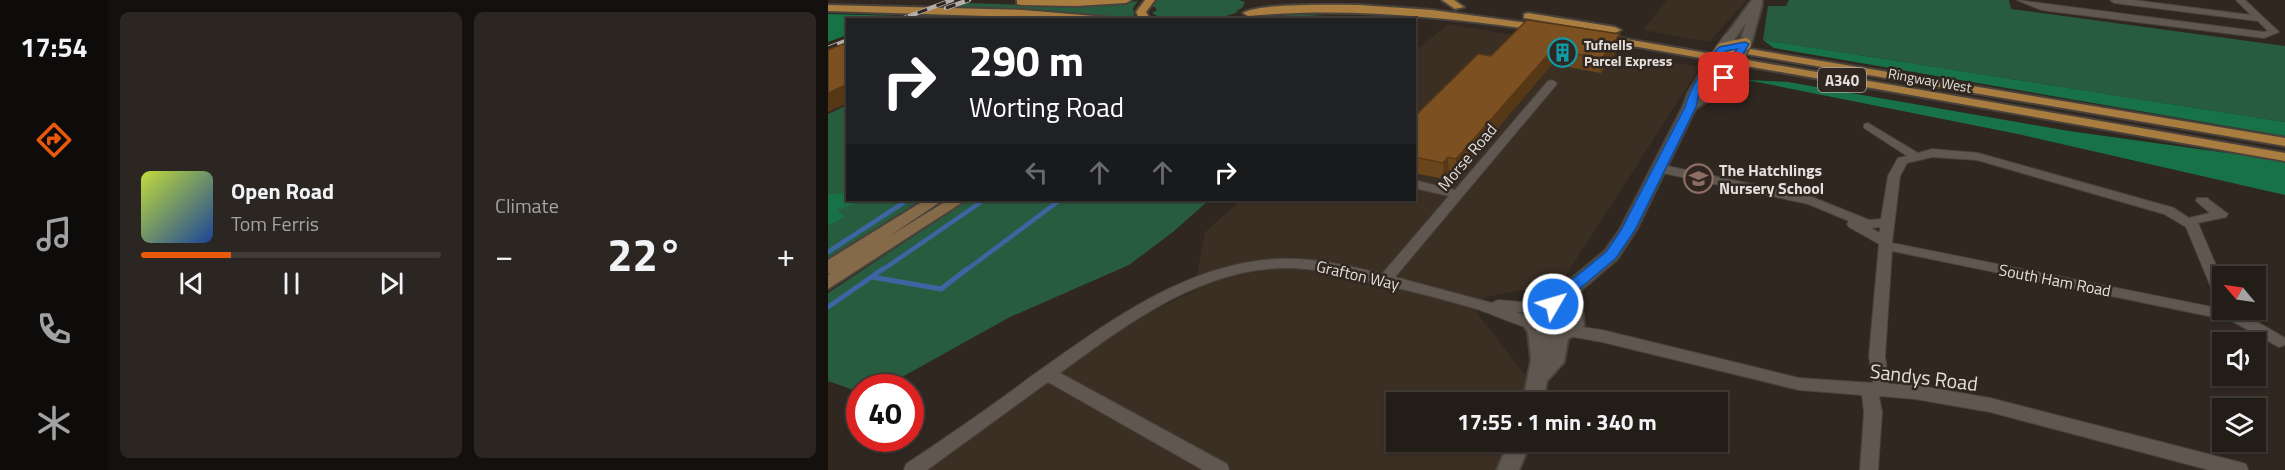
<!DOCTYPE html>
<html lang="en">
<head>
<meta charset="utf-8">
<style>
	:root { --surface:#231d18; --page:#2b2621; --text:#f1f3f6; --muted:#a3a2a2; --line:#403b37; --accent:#ea580c }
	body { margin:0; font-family:"Titillium Web",sans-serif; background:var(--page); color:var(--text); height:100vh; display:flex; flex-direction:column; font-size:22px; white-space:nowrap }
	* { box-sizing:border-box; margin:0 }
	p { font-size:20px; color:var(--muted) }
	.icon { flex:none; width:33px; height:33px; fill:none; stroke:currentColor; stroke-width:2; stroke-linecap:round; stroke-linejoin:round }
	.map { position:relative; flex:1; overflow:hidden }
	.side { display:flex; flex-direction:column; gap:12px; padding:12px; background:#13100d; width:720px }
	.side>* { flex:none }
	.guide { position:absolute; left:18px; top:18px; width:570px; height:183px; border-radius:0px; box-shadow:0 2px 4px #0004,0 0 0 2px var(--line); background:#202124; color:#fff; overflow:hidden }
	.needle { width:39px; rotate:299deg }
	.tools { position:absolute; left:1384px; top:266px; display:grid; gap:12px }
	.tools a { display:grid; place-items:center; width:54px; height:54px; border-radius:0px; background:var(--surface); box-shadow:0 2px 4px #0004,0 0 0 2px var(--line); font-size:30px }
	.speed { position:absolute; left:18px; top:374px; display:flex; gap:12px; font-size:30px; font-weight:700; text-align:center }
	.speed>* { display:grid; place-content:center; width:78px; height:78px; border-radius:50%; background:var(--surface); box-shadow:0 2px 4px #0004,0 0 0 2px var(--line); line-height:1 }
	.speed .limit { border:9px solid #d22; background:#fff; color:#111 }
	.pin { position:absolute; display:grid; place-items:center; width:51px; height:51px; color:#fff; margin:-26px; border-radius:12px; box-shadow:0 3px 9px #0006 }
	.me { position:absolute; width:66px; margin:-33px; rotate:52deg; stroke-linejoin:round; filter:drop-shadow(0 0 4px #0008) }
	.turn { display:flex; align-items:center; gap:21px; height:126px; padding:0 24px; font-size:27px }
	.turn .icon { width:78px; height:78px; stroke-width:2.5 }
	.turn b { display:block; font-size:42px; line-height:51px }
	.lanes { display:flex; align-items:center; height:57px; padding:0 24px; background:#0003; justify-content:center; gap:30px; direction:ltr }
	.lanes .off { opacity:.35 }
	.big { font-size:45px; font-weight:700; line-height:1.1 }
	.side .widget { flex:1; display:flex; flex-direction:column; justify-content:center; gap:9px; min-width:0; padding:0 21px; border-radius:9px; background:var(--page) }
	.song { display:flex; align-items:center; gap:18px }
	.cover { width:72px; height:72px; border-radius:9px; background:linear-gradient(135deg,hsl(70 70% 55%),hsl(220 70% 35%)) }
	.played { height:6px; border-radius:3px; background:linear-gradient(90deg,var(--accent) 30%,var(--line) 30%) }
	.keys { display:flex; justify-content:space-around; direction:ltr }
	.heat { display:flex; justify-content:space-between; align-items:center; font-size:33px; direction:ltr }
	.side .tiles { flex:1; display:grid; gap:12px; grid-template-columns:repeat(2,1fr) }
	.trip { position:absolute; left:558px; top:392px; width:342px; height:60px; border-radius:0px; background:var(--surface); box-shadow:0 2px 4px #0004,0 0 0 2px var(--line); font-weight:700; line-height:60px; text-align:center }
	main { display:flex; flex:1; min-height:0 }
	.tab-bar { display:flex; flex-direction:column; width:108px; justify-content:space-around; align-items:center; background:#0e0c0a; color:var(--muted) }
	.tab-bar .icon { width:42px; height:42px }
	.tab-bar .selected { color:var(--accent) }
	.tab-bar b { font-size:27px; color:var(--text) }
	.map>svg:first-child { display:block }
	.built { fill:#3b2f24 }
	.green { fill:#285c3f }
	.forest { fill:#177247 }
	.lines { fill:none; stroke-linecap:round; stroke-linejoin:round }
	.stream-far1 { stroke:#3c65a2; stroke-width:4.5 }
	.stream { stroke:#3c65a2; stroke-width:5 }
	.minor-casing { stroke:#48423c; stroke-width:2 }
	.tertiary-casing { stroke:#48423c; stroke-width:4 }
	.secondary-casing { stroke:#48423c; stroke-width:4 }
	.primary-casing { stroke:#48423c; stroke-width:4 }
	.minor { fill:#605850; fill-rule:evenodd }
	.tertiary { fill:#605850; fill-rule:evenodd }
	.secondary { fill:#846a48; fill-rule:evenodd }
	.primary { fill:#a97c40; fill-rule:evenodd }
	.rail-casing { stroke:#b4aea9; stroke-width:4.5 }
	.rail { stroke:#2f2720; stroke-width:3; stroke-dasharray:10; stroke-linecap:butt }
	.tertiary-bridge-casing { stroke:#48423c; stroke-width:14; stroke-linecap:butt }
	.primary-bridge-casing { stroke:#48423c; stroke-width:14; stroke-linecap:butt }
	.tertiary-bridge { stroke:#605850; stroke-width:12 }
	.primary-bridge { stroke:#a97c40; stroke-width:12 }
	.wall { fill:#6b451c }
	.shaded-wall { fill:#573816 }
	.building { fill:#7c5020; stroke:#573816; stroke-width:1.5 }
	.route { fill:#1a73e8; stroke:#114b97; stroke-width:1.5 }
	.labels { text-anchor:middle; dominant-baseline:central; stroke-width:5; stroke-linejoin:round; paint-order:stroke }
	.far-poi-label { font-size:14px; font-weight:bold; fill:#e4dfda; stroke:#2f2720; text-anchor:start }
	.far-street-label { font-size:14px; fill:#e4dfda; stroke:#2f2720 }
	.shield { fill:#2f2720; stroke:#aea8a2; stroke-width:1.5 }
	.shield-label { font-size:15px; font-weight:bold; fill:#e4dfda }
	.street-label { font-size:16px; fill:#e4dfda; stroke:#2f2720 }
	.poi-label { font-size:16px; font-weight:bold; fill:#e4dfda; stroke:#2f2720; text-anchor:start }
	.near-street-label { font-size:20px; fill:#e4dfda; stroke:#2f2720 }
</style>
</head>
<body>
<main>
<nav class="tab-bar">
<b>17:54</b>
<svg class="icon selected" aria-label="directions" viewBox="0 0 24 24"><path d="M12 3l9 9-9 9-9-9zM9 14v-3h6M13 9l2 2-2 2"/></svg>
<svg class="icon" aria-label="music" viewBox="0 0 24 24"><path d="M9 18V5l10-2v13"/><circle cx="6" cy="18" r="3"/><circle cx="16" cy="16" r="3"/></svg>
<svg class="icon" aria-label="phone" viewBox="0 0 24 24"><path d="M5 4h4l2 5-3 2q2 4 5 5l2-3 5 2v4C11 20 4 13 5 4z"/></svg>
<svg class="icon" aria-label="climate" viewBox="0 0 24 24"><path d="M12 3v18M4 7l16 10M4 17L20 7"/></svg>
</nav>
<section class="side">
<div class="tiles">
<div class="widget">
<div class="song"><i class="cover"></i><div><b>Open Road</b><p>Tom Ferris</p></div></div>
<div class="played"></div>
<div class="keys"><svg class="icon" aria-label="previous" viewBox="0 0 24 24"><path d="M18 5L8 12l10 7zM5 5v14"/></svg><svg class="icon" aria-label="pause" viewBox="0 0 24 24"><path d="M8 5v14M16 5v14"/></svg><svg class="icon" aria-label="next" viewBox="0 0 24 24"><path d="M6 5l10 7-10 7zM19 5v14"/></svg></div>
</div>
<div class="widget"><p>Climate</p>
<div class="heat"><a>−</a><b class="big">22°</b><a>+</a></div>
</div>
</div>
</section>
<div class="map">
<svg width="1457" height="470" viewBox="0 0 1457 470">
	<rect width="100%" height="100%" fill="#2f2720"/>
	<path class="built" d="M839,0H919L881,42L815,30Z
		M620,24L872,67L733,283L657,297L648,312L699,377L692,402H568V441H681L668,470H97L306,320L366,291L377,232L413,200H586L587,51Z"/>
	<path class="green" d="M329,0H411L417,2L414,8L408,11L410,12C390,21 342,26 324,13L328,11V8L324,6Z
		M961,0H1181L1183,9L1457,46V122L935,40L940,6H958Z
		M310,1L305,8L307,20L219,11L122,9L139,3L252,7Z
		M466,14L545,19H438Z
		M197,15L246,19L111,20L121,16Z
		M19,105L20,200H93L0,259V114Z
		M140,200H381L345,232L301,265L182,317L56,387H32L31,392L0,381V293Z"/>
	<path class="forest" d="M0,14L72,16L61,19L20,20L19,35L0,42Z
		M935,40L1457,122V136L946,48Z
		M919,80L960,82L1241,131L1457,161V195L1190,134Z
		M19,192L20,200H38L9,210L16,217L0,226V195Z"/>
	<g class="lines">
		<path class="stream-far1" d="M0,252L75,203
			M53,271L156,200
			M137,271L232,200"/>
		<path class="stream" d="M44,277L113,289L139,269
			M0,307L55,269"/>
		<defs>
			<path id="minor" d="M1189,0L1436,32L1440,31L1430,21L1286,3L1282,0H1305L1423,15L1408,0H1417L1451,32L1436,38L1213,10Z
				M724,80L729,83L728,85L567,277L664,303L670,300L715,304L718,308L715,312H688L709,320L712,324L709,328L704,329C685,324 667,315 649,309C618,300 587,292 557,285C525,278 495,269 463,268C375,266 299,324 232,373L399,464L401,470H375L220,382L99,470H76L78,464C120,436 161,408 201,378C275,326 353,265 447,259C483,257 519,265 554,274L621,196L586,188V180L627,190L720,81Z
				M1040,123L1090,153L1104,149L1150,153L1346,208L1361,218L1382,213L1368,201L1369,198H1379L1400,214L1398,217L1370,223L1395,282V309H1407L1457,338V345L1451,347L1393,315L1385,317L1064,251L1057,356L1061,384L1087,385L1162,398L1411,462L1418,464L1420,470H1381L1162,412L1087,399L1051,396L1054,412L1050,470H1032L1036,412L1034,395L971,390L774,342L735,335L733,331L735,327L741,325L774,330L971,378L1045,383L1041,356L1051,244L1021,227L1019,224L1021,221L980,204L830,172L824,168L830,164L984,197L1041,220L1053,219L1060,176L1070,158L1079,156L1036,128V124ZM1104,157L1149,160L1336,214L1358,227L1388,299L1393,303L1384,307L1064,243L1072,176L1079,163ZM1052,227V233L1043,228Z"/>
			<path id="tertiary" d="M924,0H934V5L923,44L917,47L911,44L918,23L905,41H897L895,39Z
				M886,56L890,57L891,62L908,71L884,98L867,109L808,230L789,259L740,301L754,309L756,325L749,334L740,339L736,362L719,381L715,402H695L703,360L700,332L696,326V313L703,304L719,299L777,251L792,230L855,107L860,93L882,57ZM886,69L894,72L872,94V93ZM725,310L738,316V323C730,329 723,330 714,324V315Z
				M681,441H703L691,470H669Z"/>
			<path id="secondary" d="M97,200H115L60,237L120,200H138L0,289V275L3,273L0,274V260Z"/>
			<path id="primary" d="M189,0H303L298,3L248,6L193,5L189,4Z
				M317,0H327L318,12L323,20H312L308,12Z
				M614,0H626L636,7L627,9Z
				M0,5L195,10L278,17L283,20L0,11Z
				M531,5L604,10L714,25L719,28L714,31C616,17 519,7 420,16L415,13C428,3 510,5 531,5Z
				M700,13L787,27L793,30L787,33L696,18V14Z
				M769,34L1457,153V161L765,39V35Z
				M916,48L1457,138V146L912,53V49Z"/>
		</defs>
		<use href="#minor" class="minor-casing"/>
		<use href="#tertiary" class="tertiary-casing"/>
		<use href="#secondary" class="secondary-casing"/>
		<use href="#primary" class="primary-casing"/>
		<use href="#minor" class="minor"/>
		<use href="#tertiary" class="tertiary"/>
		<use href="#secondary" class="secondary"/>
		<use href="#primary" class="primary"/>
		<defs>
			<path id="rail" d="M118,8L141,0
				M71,20L124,0
				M0,48L20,40"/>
		</defs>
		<use href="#rail" class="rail-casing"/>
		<use href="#rail" class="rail"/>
		<defs>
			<path id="tertiary-bridge" d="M886,60L901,39
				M902,71L917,44"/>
			<path id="primary-bridge" d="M894,49L917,44"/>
		</defs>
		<use href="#tertiary-bridge" class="tertiary-bridge-casing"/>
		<use href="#primary-bridge" class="primary-bridge-casing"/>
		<use href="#tertiary-bridge" class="tertiary-bridge"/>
		<use href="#primary-bridge" class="primary-bridge"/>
	</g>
	<path class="wall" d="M699,20L791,48L773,73L724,64L630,175L621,173L616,179L586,173V117L663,56Z"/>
	<path class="shaded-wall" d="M792,34L791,48L773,73L774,58Z
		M724,50V64L630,175L628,159Z
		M20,84V103L0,112V93Z
		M620,157L621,173L616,179L615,163Z"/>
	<path class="building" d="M699,20L792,34L774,58L724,50L628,159L620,157L615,163L586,157V117L650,54L663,56Z
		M20,42V84L0,93V50Z"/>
	<path class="route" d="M917,42L921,44L899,80L891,78L909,49L898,51L871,93L868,107L807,230L788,258L730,307H719L717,304L719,300L778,252L793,230L857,107C863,85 877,66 891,47Z"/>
	<defs>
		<symbol id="building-ring" viewBox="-11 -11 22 22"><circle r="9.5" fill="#2f2720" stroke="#0f9aa8" stroke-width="1.5"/><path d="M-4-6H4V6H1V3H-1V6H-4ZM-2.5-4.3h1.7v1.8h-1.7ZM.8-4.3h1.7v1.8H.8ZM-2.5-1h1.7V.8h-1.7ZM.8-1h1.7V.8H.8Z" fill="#0f9aa8"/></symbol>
		<symbol id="school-ring" viewBox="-11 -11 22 22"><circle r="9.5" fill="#2f2720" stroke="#8d6e63" stroke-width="1.5"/><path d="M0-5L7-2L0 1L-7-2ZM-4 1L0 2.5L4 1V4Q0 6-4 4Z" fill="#8d6e63"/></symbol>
	</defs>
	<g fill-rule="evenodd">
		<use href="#building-ring" x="718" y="36" width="33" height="33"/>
		<use href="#school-ring" x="854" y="162" width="33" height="33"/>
	</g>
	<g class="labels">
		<g class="far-poi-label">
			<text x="756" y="44">Tufnells<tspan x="756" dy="16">Parcel Express</tspan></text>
		</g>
		<g class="far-street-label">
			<text transform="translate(1102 80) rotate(10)">Ringway West</text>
		</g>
		<rect class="shield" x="990" y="68" width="48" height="24" rx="4.5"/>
		<g class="shield-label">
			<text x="1014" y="80">A340</text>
		</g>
		<g class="street-label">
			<text transform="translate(639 157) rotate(-50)">Morse Road</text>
			<text transform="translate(530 275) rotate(13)">Grafton Way</text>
			<text transform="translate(1227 280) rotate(11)">South Ham Road</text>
		</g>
		<g class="poi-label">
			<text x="891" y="170">The Hatchlings<tspan x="891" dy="18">Nursery School</tspan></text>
		</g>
		<g class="near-street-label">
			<text transform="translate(1096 377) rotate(7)">Sandys Road</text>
		</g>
	</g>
</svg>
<div class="tools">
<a><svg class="needle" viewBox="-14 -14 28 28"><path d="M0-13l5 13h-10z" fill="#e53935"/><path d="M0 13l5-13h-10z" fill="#a3a2a2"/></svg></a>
<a><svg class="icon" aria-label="sound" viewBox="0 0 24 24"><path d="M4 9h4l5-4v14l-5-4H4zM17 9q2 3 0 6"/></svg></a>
<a><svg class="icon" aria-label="layers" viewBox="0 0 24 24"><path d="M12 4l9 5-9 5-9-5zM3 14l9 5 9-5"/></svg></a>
</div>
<div class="speed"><div class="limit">40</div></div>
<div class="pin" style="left:896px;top:78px;background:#d93025"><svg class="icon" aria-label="arrive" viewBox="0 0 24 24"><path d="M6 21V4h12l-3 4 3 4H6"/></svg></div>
<svg class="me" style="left:725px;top:304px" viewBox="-20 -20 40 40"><circle r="17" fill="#1a73e8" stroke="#fff" stroke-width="3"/><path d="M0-11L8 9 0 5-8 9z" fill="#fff"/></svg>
<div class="trip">17:55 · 1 min · 340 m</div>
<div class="guide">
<div class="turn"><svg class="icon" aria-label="right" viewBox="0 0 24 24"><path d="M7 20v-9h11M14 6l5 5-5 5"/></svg><div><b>290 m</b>Worting Road</div></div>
<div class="lanes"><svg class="icon off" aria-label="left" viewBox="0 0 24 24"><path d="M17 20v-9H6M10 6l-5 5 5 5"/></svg><svg class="icon off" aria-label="ahead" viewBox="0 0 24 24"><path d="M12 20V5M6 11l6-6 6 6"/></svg><svg class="icon off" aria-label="ahead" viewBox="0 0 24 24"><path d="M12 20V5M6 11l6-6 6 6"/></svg><svg class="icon" aria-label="right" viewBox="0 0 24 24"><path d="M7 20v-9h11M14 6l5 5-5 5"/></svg></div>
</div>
</div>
</main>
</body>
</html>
